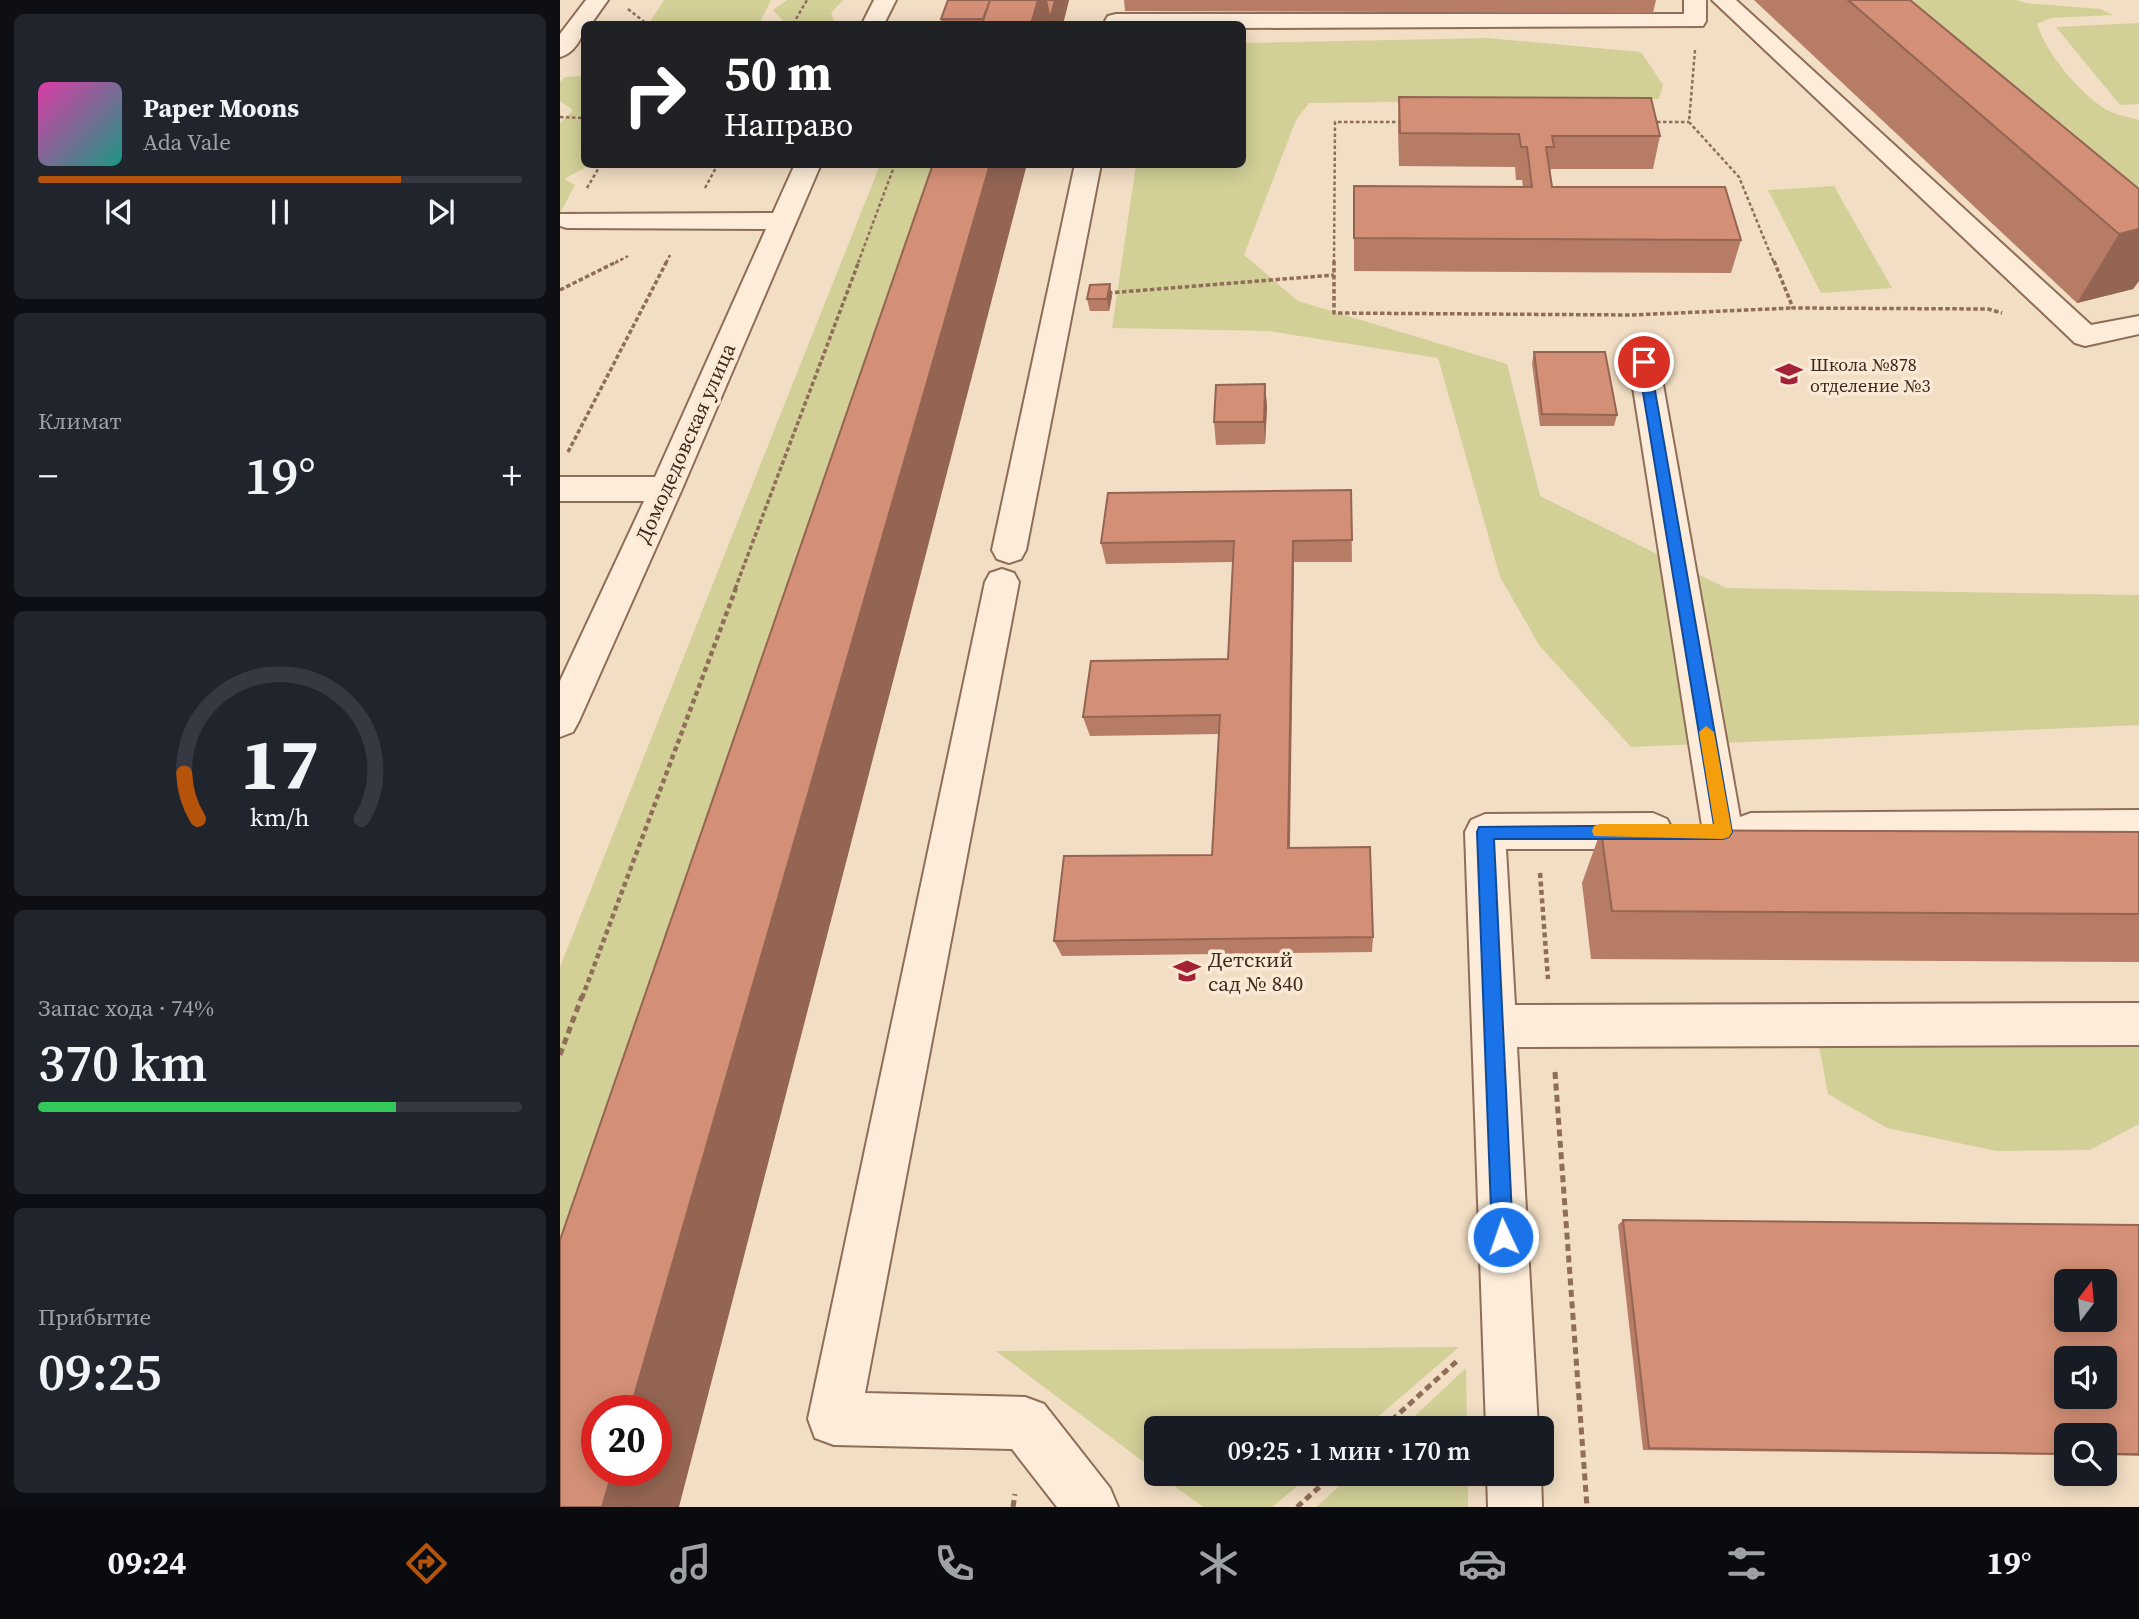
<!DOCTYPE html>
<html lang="ru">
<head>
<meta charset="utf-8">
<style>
	:root { --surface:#171b24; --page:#20242c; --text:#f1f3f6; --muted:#9ea1a6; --line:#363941; --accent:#b45309 }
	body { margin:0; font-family:"Source Serif 4",serif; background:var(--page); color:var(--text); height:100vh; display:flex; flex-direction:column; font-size:26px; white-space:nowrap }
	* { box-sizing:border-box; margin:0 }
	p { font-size:23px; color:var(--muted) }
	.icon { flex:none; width:38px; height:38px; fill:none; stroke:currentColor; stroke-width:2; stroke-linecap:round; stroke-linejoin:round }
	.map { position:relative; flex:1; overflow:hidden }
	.sheet { display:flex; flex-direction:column; gap:14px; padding:14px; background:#0d0f14; width:560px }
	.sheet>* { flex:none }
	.guide { position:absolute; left:21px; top:21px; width:665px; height:147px; border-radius:10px; box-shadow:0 4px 18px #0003; background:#202124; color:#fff; overflow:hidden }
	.needle { width:46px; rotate:16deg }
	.buttons { position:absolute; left:1494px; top:1269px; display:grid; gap:14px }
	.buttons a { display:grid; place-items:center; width:63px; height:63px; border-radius:10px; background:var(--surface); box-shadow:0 4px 18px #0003; font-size:35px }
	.speed { position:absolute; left:21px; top:1395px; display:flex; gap:14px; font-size:35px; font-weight:700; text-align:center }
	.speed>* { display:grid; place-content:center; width:91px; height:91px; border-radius:50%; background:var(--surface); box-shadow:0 4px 18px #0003; line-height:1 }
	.speed .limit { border:10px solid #d22; background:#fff; color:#111 }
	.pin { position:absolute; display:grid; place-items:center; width:60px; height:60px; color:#fff; margin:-30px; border:4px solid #fff; border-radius:50%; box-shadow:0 2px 7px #0007 }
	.me { position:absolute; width:77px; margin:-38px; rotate:357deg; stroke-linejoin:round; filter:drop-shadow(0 0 5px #0008) }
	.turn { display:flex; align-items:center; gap:24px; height:147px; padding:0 28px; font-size:32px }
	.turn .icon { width:91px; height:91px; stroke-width:2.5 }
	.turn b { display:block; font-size:49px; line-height:60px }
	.big { font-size:52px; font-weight:600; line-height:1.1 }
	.sheet .card { flex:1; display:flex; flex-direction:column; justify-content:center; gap:10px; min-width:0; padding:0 24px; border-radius:10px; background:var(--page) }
	.sheet .dial { align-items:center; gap:0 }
	.dial svg { height:182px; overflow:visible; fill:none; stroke:var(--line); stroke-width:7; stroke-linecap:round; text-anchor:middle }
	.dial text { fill:var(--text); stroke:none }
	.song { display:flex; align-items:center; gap:21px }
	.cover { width:84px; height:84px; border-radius:10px; background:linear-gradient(135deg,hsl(320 70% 55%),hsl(170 70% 35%)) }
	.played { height:7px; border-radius:4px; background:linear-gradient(90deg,var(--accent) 75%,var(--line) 75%) }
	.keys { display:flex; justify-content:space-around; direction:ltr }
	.heat { display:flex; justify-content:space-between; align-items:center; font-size:38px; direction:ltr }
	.charge { height:10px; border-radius:5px; background:linear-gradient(90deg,#34c759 74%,var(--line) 0) }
	.trip { position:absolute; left:584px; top:1416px; width:410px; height:70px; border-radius:10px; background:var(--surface); box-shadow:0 4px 18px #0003; font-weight:600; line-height:70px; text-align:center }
	.dock { display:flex; height:112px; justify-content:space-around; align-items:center; background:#090b0e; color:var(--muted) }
	.dock .icon { width:49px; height:49px }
	.dock .on { color:var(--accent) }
	.dock b { font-size:32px; color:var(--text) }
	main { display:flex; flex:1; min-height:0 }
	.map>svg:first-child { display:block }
	.green { fill:#d2d097 }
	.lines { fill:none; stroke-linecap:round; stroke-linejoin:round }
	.minor-casing { stroke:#8f6d58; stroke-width:4 }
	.path-far3 { stroke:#8f6d58; stroke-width:2.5; stroke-dasharray:3.5 2.5; stroke-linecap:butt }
	.path-far2 { stroke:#8f6d58; stroke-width:3.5; stroke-dasharray:4.5 2.5; stroke-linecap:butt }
	.path-far1 { stroke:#8f6d58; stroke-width:4.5; stroke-dasharray:5 3.5; stroke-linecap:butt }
	.path { stroke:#8f6d58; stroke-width:5; stroke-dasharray:7 4.5; stroke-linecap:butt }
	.minor { fill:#fcecd9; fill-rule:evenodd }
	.wall { fill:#b67c66 }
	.shaded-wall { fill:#946553 }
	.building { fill:#d49077; stroke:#946553; stroke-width:2; fill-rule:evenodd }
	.route { fill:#1a73e8; stroke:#114b97; stroke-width:2 }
	.slow { fill:#f59e0b }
	.labels { text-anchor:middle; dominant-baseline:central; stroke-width:7; stroke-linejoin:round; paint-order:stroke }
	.far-poi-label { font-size:18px; fill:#3e291e; stroke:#f9e9d5; text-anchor:start }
	.street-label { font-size:21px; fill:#3e291e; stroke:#f9e9d5 }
	.poi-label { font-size:21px; fill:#3e291e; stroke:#f9e9d5; text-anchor:start }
</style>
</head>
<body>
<main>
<section class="sheet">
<div class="card">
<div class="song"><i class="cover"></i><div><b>Paper Moons</b><p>Ada Vale</p></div></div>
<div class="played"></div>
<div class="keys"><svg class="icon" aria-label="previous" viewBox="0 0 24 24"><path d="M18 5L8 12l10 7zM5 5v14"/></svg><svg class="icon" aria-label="pause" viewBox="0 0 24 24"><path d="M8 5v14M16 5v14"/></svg><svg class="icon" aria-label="next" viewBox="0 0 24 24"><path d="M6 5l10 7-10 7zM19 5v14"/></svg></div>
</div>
<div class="card"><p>Климат</p>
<div class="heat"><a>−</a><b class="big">19°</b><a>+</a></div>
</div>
<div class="card dial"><svg viewBox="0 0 100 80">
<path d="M14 69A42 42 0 1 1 86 69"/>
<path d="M14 69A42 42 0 0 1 8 49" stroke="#b45309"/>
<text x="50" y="56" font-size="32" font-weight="700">17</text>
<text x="50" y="72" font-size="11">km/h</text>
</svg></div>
<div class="card"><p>Запас хода · 74%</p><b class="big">370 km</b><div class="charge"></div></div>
<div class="card"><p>Прибытие</p><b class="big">09:25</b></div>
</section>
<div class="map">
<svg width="1579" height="1507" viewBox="0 0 1579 1507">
	<rect width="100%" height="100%" fill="#f2dec4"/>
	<path class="green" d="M104,0H211L199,24H96L91,20Z
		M227,0H283L271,13L275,24H218L223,21L213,10Z
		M1331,0H1456L1466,3L1540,9L1553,15L1491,18L1477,24C1486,53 1520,94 1547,110C1556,115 1569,117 1579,120V188Z
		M1579,23V104L1560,105L1496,27Z
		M927,38L1081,52L1103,85L1099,99L749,103L736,120L684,255L738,301L947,364L980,496L1166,588L1579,595V725L1071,747L979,645L940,577L878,358L709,331L552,328L576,165L682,164L683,43Z
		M24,76V164L30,165L4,179L15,185L0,213V123L13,110L0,101V82L5,77Z
		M320,165H406L0,1379V967Z
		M1274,186L1332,288L1261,293L1208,190Z
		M1259,1046L1579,1047V1124L1530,1150L1437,1151L1327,1128L1268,1094Z
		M899,1347L805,1428H597V1472L436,1351Z
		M906,1368L907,1428H842Z
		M598,1474H752L712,1507H643Z
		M793,1474H908V1507H756Z"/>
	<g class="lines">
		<defs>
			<path id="minor" d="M26,0H48L31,24H24C24,38 13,54 0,57V34Z
				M314,0H336L324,24H302Z
				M1124,0H1146V21L1143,26L682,28V24H547L545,21L548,16L556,14H1124Z
				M1152,0H1176L1531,325L1579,316V334L1525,346L1515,343Z
				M235,164H261L122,489L19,721L13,732L0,737V681L84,501H0V477H95L206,229L7,228L0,226V214L213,213Z
				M515,164H541L466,550L461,559L449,563L437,559L432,550Z
				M1084,352L1095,355L1099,362L1180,817L1191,813L1579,810V844L1191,849L1178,844L1163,850L1149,844L1143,832L1069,362L1073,355Z
				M442,569L454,573L459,582L305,1393L465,1397L484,1404L550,1488L558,1507H497L452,1449L274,1445L255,1438L248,1419L425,582L430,573Z
				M1093,813L1107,819L1113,831L1107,843L1093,849H946L955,1005L1579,1003V1045L957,1047L978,1428H926L905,832L911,820L925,814Z
				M927,1474H981L982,1507H928Z"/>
		</defs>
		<use href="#minor" class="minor-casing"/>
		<path class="path-far3" d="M68,9L87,24
			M233,24L247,0
			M1135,50L1129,122L1179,177L1214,263
			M0,117L24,118
			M1091,122H1129
			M27,188L41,164
			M145,188L158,164
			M55,263L68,256
			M106,263L110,255
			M298,263L335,164
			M774,263L775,122H841"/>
		<path class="path-far2" d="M774,261V313L1071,315L1233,308
			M1214,261L1233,308L1428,309L1442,313
			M0,290L58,261
			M548,293L774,275
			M8,452L107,261
			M175,589L299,261"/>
		<path class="path-far1" d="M980,873L988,979
			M22,998L176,588"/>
		<path class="path" d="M0,1055L22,996
			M995,1072L1027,1507
			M823,1428L897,1361
			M453,1507L455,1494
			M737,1507L774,1474"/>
		<use href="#minor" class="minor"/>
	</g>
	<path class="wall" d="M388,0H509L503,24H382L381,19Z
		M564,0H1096L1093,13L565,11Z
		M1194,0H1350L1579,189V281L1573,289L1517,303Z
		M839,97L1100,136L1093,169H991L990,172L992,187L1181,240L1171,273L794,271V186L963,187L962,180H956L955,167L839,166L838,130Z
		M552,296L549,311H530L527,299Z
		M974,352L1057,415L1054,426H980L972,363Z
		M705,384L707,407L705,444L656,445L654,422Z
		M791,490L792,562H734L730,848L813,937L812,952L502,956L494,941L652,855L659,734L530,736L523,717L668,659L673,562L546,564L541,543Z
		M1041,830L1579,832V962L1031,959L1022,883Z
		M1063,1220L1579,1225V1456L1545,1455V1435H1507V1455L1083,1450L1058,1225Z"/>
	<path class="shaded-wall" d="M478,0H509L503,24H471Z
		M430,164H467L119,1507H42L53,1470H96V1410H70Z
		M1579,229V281L1573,289L1517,303L1559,234Z
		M550,284L552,296L549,311L547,299Z
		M705,384L707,407L705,444L704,422Z
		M733,541L734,562L729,866L728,848Z"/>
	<path class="building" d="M388,0H430L423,19H381Z
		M430,0H478L471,24H422Z
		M486,0H495L490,19Z
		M1288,0H1350L1579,189V229L1559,234Z
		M839,97L1091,98L1100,136H992L994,147H986L992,187H1165L1181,240L794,238V186L972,187L967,147H961L959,134L840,133Z
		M373,164H430L70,1410H37V1470H53L42,1507H0V1240Z
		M550,284L547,299H527L530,285Z
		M974,352H1045L1057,415L982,414Z
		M705,384L704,422H654L656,385Z
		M791,490L792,540L733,541L728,848L810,847L813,937L494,941L504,856L652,855L660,715L523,717L531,661L668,659L674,541L541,543L548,493Z
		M1041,830L1579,832V914L1052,911Z
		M1063,1220L1579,1225V1454H1545V1435H1507V1454L1089,1448ZM1507,1281H1545V1320H1507ZM1507,1358H1545V1396H1507Z"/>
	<path class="route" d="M1084,358L1090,362L1172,832L1169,837L1163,839H934L953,1237L950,1244L943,1247L935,1244L932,1237L917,832L919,827L1154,825L1078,362Z"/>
	<path class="slow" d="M1146,726L1154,732L1172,832L1169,837L1163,839L1034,836L1032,831L1034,826L1040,824H1154L1139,732Z"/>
	<defs>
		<symbol id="school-bare" viewBox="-9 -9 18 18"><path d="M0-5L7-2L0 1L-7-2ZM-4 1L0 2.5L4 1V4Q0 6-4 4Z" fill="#a42237" stroke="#f9e9d5" stroke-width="2.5" paint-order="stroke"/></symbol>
	</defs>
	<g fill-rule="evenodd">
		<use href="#school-bare" x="1210" y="355" width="38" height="38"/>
		<use href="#school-bare" x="608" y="952" width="38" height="38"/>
	</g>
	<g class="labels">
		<g class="far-poi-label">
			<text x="1250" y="364">Школа №878<tspan x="1250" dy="21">отделение №3</tspan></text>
		</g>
		<g class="street-label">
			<text transform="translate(125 443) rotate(-66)">Домодедовская улица</text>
		</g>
		<g class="poi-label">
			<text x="648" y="959">Детский<tspan x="648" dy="24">сад № 840</tspan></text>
		</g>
	</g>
</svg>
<div class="buttons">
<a><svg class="needle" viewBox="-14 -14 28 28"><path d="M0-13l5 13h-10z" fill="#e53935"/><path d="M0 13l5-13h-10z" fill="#9ea1a6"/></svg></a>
<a><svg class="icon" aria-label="sound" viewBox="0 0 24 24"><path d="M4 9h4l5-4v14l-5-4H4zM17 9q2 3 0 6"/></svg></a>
<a><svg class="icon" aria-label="search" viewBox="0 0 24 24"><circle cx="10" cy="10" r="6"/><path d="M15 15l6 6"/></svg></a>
</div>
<div class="speed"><div class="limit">20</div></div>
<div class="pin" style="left:1084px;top:362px;background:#d93025"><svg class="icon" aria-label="arrive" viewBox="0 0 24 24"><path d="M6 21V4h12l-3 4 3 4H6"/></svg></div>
<svg class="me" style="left:943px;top:1237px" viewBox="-20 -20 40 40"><circle r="17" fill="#1a73e8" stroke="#fff" stroke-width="3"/><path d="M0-11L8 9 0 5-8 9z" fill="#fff"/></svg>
<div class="trip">09:25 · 1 мин · 170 m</div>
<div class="guide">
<div class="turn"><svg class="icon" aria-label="right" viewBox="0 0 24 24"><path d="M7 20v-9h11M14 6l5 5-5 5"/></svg><div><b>50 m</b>Направо</div></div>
</div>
</div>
</main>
<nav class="dock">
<b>09:24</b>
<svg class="icon on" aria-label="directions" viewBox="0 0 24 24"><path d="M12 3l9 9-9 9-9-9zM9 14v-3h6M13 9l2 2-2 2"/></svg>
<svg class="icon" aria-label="music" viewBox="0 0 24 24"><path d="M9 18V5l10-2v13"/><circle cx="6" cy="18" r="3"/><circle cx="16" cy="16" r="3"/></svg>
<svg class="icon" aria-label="phone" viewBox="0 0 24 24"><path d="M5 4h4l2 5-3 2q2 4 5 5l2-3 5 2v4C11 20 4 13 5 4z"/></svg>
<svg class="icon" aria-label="climate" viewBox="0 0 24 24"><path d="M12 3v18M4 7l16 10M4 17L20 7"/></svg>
<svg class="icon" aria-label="car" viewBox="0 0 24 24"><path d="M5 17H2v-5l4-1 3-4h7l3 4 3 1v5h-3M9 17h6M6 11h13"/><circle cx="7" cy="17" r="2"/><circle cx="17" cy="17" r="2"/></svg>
<svg class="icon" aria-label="filters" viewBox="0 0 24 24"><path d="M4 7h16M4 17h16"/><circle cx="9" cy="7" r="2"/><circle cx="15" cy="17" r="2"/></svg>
<b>19°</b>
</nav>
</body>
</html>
